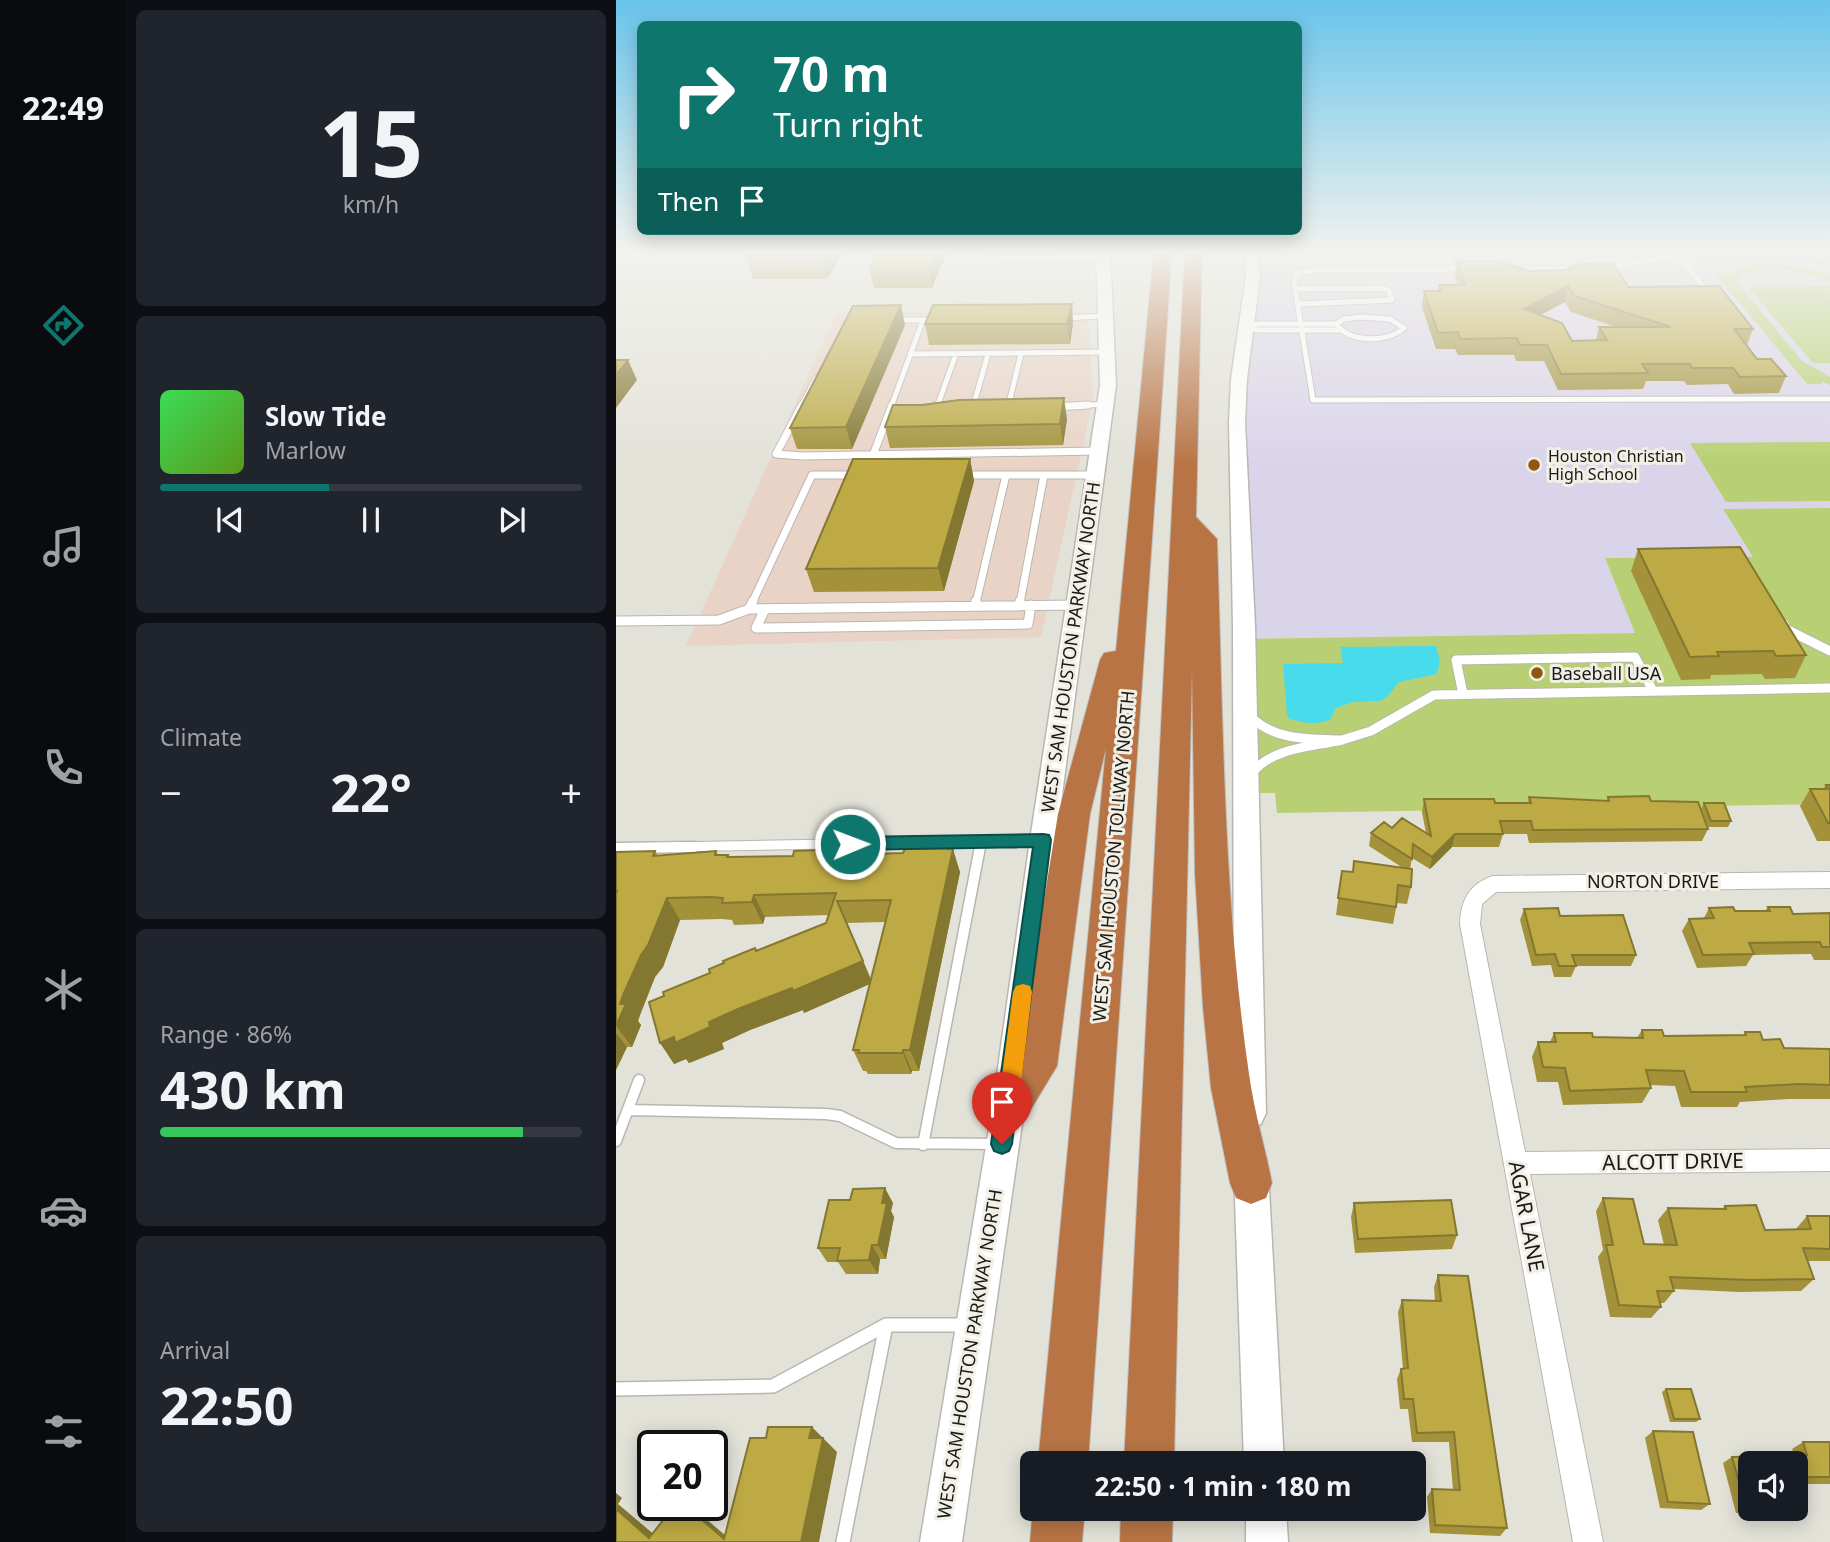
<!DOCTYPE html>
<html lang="en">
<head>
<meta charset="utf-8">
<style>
	:root { --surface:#171b24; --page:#20242c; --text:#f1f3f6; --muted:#9ea1a6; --line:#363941; --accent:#0f766e }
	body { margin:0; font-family:"Noto Sans",sans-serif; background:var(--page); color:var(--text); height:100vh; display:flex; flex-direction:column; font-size:26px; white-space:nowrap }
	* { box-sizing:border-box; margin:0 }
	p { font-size:23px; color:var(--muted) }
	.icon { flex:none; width:38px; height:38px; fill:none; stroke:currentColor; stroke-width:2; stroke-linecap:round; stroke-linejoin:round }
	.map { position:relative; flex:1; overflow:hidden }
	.sheet { display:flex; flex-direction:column; gap:10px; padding:10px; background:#0d0f14; width:490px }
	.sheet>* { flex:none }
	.top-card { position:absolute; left:21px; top:21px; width:665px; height:214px; border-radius:10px; box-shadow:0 4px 18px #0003; background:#0f766e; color:#fff; overflow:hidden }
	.buttons { position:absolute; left:1122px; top:1451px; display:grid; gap:14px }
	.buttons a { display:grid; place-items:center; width:70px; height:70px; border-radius:10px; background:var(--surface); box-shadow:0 4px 18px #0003; font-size:35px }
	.speed { position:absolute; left:21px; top:1430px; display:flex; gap:14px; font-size:35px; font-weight:700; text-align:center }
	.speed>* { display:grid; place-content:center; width:91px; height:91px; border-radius:50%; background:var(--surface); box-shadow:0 4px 18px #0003; line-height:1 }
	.speed .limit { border:4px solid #111; border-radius:10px; background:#fff; color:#111 }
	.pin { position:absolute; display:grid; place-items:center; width:60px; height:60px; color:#fff; margin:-72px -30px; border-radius:50% 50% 50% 0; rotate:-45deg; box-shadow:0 0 7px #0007 }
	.pin .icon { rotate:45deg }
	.me { position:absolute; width:77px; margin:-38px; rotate:89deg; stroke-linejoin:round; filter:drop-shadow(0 0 5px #0008) }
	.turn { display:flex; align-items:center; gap:24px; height:147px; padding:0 21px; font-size:32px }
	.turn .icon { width:91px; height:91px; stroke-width:2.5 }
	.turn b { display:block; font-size:49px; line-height:60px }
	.then { display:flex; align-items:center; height:66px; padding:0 21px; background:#0003; gap:14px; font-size:26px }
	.big { font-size:52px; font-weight:700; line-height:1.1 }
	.sheet .widget { flex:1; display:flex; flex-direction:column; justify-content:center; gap:10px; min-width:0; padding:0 24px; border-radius:10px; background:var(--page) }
	.sheet .dial { align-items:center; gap:0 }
	.dial b { font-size:91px; line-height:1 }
	.song { display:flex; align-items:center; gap:21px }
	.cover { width:84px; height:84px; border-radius:10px; background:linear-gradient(135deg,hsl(130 70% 55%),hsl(90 70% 35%)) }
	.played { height:7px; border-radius:4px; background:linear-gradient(90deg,var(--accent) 40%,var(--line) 40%) }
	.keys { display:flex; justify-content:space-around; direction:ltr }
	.heat { display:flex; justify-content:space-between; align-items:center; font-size:38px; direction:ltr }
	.charge { height:10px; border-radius:5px; background:linear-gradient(90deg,#34c759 86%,var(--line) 0) }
	.trip { position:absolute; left:404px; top:1451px; width:406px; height:70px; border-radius:10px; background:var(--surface); box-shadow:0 4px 18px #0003; font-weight:700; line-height:70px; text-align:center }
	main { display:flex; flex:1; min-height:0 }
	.menu { display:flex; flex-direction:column; width:126px; justify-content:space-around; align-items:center; background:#090b0e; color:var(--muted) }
	.menu .icon { width:49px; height:49px }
	.menu .selected { color:var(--accent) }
	.menu b { font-size:32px; color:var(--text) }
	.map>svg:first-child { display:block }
	.commercial { fill:#e9d3c6 }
	.education { fill:#dad4ea }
	.green { fill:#b8d073 }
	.water { fill:#48dbec }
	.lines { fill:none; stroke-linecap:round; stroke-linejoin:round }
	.lane-far4-casing { stroke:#b8b6ae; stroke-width:7 }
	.lane-far3-casing { stroke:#b8b6ae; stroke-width:9 }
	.lane-far2-casing { stroke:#b8b6ae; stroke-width:11 }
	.lane-far1-casing { stroke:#b8b6ae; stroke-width:13 }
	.lane-casing { stroke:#b8b6ae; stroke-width:16 }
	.street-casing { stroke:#b8b6ae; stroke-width:2 }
	.secondary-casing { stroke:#b8b6ae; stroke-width:3 }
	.highway-casing { stroke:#bfbfbe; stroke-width:2 }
	.path { stroke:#96958e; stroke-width:2; stroke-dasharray:2 2; stroke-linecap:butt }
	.lane-far4 { stroke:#fff; stroke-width:5 }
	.lane-far3 { stroke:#fff; stroke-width:7 }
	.lane-far2 { stroke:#fff; stroke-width:9 }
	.lane-far1 { stroke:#fff; stroke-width:10 }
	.lane { stroke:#fff; stroke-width:13 }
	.street { fill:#fff; fill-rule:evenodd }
	.secondary { fill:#fff; fill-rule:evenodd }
	.highway { fill:#b87445; fill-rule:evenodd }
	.wall { fill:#a3923a; fill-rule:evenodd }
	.shaded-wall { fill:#847730 }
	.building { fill:#bdaa44; stroke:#847730; stroke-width:2; fill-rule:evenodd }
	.route { fill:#0f766e; stroke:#0a4d48; stroke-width:2 }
	.slow { fill:#f59e0b }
	.poi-dot { fill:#8f590d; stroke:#f1efe6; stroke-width:2.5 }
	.labels { text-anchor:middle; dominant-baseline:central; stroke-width:6; stroke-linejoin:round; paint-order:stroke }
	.far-poi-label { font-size:16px; fill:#191916; stroke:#f1efe6; text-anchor:start }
	.street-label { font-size:18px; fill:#191916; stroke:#f1efe6 }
	.poi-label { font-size:18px; fill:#191916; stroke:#f1efe6; text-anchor:start }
	.near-street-label { font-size:21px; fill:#191916; stroke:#f1efe6 }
</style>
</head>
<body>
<main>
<nav class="menu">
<b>22:49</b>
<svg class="icon selected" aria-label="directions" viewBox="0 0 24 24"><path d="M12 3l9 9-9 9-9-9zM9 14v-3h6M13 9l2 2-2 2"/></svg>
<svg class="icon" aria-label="music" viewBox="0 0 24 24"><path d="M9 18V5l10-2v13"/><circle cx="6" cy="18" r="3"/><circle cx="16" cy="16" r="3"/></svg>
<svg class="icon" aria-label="phone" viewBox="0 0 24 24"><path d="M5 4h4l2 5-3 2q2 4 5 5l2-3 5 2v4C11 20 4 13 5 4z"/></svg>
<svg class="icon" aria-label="climate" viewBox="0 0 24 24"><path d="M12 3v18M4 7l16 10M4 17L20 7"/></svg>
<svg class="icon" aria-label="car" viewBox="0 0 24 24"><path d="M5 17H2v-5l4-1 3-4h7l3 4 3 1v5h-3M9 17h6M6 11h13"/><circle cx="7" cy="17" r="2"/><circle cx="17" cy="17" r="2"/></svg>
<svg class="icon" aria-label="filters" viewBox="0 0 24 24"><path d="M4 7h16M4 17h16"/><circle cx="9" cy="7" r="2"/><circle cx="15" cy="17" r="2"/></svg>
</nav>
<section class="sheet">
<div class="widget dial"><b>15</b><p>km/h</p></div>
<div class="widget">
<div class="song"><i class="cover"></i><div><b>Slow Tide</b><p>Marlow</p></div></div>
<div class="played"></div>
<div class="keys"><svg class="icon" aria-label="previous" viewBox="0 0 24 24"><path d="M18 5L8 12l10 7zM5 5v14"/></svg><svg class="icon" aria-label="pause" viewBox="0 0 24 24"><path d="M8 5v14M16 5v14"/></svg><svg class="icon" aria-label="next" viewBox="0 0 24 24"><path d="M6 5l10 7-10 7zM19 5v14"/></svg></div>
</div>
<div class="widget"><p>Climate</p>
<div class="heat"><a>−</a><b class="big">22°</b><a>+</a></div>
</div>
<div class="widget"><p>Range · 86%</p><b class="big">430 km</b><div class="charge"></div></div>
<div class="widget"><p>Arrival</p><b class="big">22:50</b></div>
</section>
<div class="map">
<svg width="1214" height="1542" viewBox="0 0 1214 1542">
	<rect width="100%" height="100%" fill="#e3e2d9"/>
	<path class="commercial" d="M472,312L477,400L425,637L70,646L220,313Z"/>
	<path class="education" d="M825,250H1214V508L1107,510L1137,557L989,559L1020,633L628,639L621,422L636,266L830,265Z"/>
	<path class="green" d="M1160,264L1190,268L1214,275V282C1195,273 1132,256 1122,283L1186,361L1214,377V385L1205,381L1206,384H1191L1097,271L1112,273L1133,265Z
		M1214,286V363H1197L1132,287Z
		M1214,442V501L1110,502L1074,443Z
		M1214,508V804L661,813L659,793H630L628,639L1019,633L989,558L1137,557L1107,509Z"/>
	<path class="water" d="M820,646L824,661L821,674L783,682L771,697L764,701L737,702L720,708L714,720C700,725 688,723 673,719L671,714L667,664L727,663L724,647Z"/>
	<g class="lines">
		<defs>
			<path id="lane-far4" d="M366,250L363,259L445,258
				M446,250L445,258H486
				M830,250L837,269
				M1061,253L1093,294
				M989,267L1052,257L1069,250
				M849,269L698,270L680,274L678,282L697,400L1214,399
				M895,269H961
				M680,289L767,288L773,291L776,300L682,304
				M745,317L774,319L788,328C771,343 734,343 720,324L728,319Z
				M445,318L489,316
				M277,320H323
				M720,324H641L629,327L642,330H723
				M294,354L490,352
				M185,407L200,378
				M275,407L307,320
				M321,407L340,354
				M357,407L372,354
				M392,407L405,354
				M442,407L489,404"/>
			<path id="lane-far3" d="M186,405L160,454L186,456L482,451
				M439,407L472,405
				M392,408L393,405
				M356,409L357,405
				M319,411L321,405
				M257,455L276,405
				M347,475H479
				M136,603L196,475H239
				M360,603L390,475
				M404,603L428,475"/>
			<path id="lane-far2" d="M137,601L133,609L460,605
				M359,606L360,601
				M403,606L404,601
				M149,609L140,628L412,624L415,605
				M0,621L103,620L133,609
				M1168,624L1170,629L1214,651
				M847,694L840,660L1019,657L1037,691
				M635,717C660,741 693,739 726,740C696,747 658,747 637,772
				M726,740L755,731L818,695L1214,688
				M0,848L425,840
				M364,848L365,841"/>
			<path id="lane-far1" d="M0,848L79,847
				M12,1110L210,1114L224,1116L280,1143L382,1144
				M0,1141L23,1080
				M307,1145L364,847"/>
			<path id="lane" d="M0,1389L157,1386L270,1325H351
				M227,1542L270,1325"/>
			<path id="street" d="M1214,872V888L880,892L866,904L864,924L909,1152L1214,1149V1171L914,1174L987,1542H957L844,924C845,900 853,884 877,876Z"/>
			<path id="secondary" d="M480,250H494L500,385L440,840L408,1110L346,1542H304L376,1110L414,840L484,385Z
				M628,250H642L644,276L631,379L629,422L639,626L650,1113L645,1124L634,1128L623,1124L618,1113L617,626L613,422L615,379L630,276Z
				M635,1154L647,1159L652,1170L668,1463H628L618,1170L623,1159Z
				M630,1508H670L672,1542H630Z"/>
			<path id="highway" d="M538,250H556L472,1463H422L490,748L474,814L441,1066L406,1124L392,1129L378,1124L372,1110L402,1061L442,814L484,660L488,653L500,651Z
				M569,250H586L580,517L601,539C607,717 607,897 633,1074C638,1111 649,1147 656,1183L650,1198L635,1204L620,1198L614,1183L595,1088L587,1007L579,874L576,670L558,1463H508Z
				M417,1508H469L466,1542H414Z
				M505,1508H557L556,1542H504Z"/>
		</defs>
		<use href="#lane-far4" class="lane-far4-casing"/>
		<use href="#lane-far3" class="lane-far3-casing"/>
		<use href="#lane-far2" class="lane-far2-casing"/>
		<use href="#lane-far1" class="lane-far1-casing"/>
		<use href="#lane" class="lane-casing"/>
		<use href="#street" class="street-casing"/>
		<use href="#secondary" class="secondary-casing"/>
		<use href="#highway" class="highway-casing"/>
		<path class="path" d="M1203,250L1197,261L1214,268
			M1079,260L1214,261"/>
		<use href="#lane-far4" class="lane-far4"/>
		<use href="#lane-far3" class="lane-far3"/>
		<use href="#lane-far2" class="lane-far2"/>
		<use href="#lane-far1" class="lane-far1"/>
		<use href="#lane" class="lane"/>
		<use href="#street" class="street"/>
		<use href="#secondary" class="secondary"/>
		<use href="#highway" class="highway"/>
	</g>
	<path class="wall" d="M228,250L211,279H137L131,260Z
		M263,250H332L316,288H258L253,269Z
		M383,250H434L433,252L384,253Z
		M841,261L913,271L1012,287L1137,329L1131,345L1141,359L1170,376L1163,393L1118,394L1112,384L1071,385L1068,381H1030L1027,389L942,390L928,361H900L898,355H842L839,349H820L806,307L808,291H823V285H842L839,277ZM949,302L955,312L1000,327H983L980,341H956L924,315Z
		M457,323L454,344L313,345L309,324Z
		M289,325L236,449H181L174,428Z
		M306,405L451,419L447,445L274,448L269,427Z
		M354,459L358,481L328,591L198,592L190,569Z
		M1022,549L1190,655L1179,678L1149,679L1146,674L1095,675L1094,679L1065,680L1015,571Z
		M1210,785H1214V841H1201L1184,806L1194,789H1207Z
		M913,797L991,801L992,797L1035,801L1092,829L1086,841L913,843L911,834H887L883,847H836L814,869L796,858L794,869L795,887L791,904L781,903L777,924L720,915L726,871L737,872L787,868L753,846L755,833L776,828L810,833L806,812L808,799L879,803H912Z
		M1088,803L1115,821L1112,827H1092L1085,808Z
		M332,846L344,872L303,1071H296L295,1074H252L250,1071H247L237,1050L254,984L188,1013L187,1010L134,1030L106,1043L108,1049L73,1063L70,1059L58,1064L48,996L94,973L141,951L210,923L213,915L149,917L147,924L118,925L116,920L106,919L64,920L47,967L39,977L24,1015L22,1021L25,1025L16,1047H11L0,1070V852L39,851L42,856L100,851L102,855H112L113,857L177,856L207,850L209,854L219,855L287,853ZM270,922L255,979L231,923Z
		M1152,907L1177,914L1214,913V960H1198L1195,954L1137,955L1130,966L1081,968L1066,931L1073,919L1088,918L1093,908L1119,911H1149Z
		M908,909L944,916L1020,955L1015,966H960L955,977H938L935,965L916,966L904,920Z
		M1026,1030L1048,1036L1127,1035L1129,1032L1168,1048L1214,1049V1099H1172L1124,1102L1121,1107H1065L1059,1086L1034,1085L1035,1088L1026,1103L947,1105L942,1082H921L916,1057L922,1042H934L938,1033L977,1037L1021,1038Z
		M987,1198L1028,1244L1048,1245L1042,1220L1052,1208H1107L1109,1206L1149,1230H1179L1191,1216H1214V1261H1192L1198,1279L1185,1291L1123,1292L1058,1289V1291L1048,1303H1044L1045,1307L1035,1318L994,1317L982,1257L987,1250L980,1211Z
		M277,1203L275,1211L278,1217L270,1259H264L262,1274H230L222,1262H211L202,1248Z
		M738,1203L841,1235L836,1249L739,1253L735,1217Z
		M822,1275L891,1528L884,1536L814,1533L811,1497L816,1489L837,1490L833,1442H796L792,1409H784L781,1379L785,1369H787L782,1312L786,1300L819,1301L818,1287Z
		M1050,1389L1084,1419L1080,1422H1054L1046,1392Z
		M1037,1431L1094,1504L1085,1510L1044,1508L1029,1438Z
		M1187,1442H1214V1484H1181L1189,1506L1178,1512L1120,1513L1107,1463L1116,1457L1179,1455L1176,1449ZM1134,1463H1180V1508H1134Z"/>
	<path class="shaded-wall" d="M212,250H228L211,279L207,259Z
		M321,250H332L316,288L313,269Z
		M952,286L949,302L905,325L908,309Z
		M456,304L457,323L454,344L451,324Z
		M285,305L289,325L236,449L230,427Z
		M12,360L21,380L0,408V375Z
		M448,398L451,419L447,445L444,424Z
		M354,459L358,481L328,591L322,568Z
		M839,834L836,847L814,869L816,857Z
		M332,846L336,858L337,849L344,872L303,1071L294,1050Z
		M138,895L149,917L147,924L136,902Z
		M51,898L64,920L47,967L39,977L24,1015L22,1021L25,1025L16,1047L0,1026L4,1004Z
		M247,961L256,983L188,1013L187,1010L134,1030L106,1043L108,1049L73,1063L70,1059L58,1064L44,1043L122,1009Z
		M0,1033L11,1047L0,1070Z
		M287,1050L296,1071L295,1074L287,1053Z
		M269,1188L277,1203L275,1211L278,1217L270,1259L262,1245L266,1203Z
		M256,1245L264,1259L262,1274L253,1260Z
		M196,1427L221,1452L203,1542H185L193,1438Z
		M0,1493L6,1498L2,1504L47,1542L33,1538L0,1509Z
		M69,1505H71L82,1512L117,1542L108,1539Z"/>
	<path class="building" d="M139,250H212L207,259L131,260Z
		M263,250H321L313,269H253Z
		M841,261H883L913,271L948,270L965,264L997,263L1012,287L1103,286L1137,329H1118L1141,359H1155L1170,376L1124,377L1117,368H1076L1074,364H1026L1032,373L945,374L931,345H904L901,338L844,339L842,332L822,333L808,291H825L823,285H849ZM952,286L958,296L1055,327H983L991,340L956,341L946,323L908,309Z
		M456,304L451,324H309L317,305Z
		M285,305L230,427L174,428L237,306Z
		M0,360H12L0,375Z
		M448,398L444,424L269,427L277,405H306L343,400Z
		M237,459H354L322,568L190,569Z
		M1124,547L1190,655L1160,656L1157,651L1101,652L1103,656L1074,657L1022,549Z
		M1210,785H1214V823H1212L1194,789H1212Z
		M1033,796L1035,801L1082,802L1092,829L917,830L915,821H884L887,834H839L816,857L797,844L796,859L755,833L768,822L776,828L786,818L815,836L808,799H878L879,803H915L913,797L993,801L992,797Z
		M1088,803H1108L1115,821H1095Z
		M296,846H332V849H337L294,1050H287V1053H242L243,1050H237L275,900L221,901L247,961L177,991L176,988L122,1009L93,1022L94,1027L59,1043L58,1037L44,1043L33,1002L48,996L47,992L94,973L93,969L108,963L107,961L139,948L140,951L210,923L220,893L138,895L136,902L106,903L107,898L94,897L51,898L32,945L25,955L8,993L4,1004H10L0,1026V894L1,891H0V852L39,851L37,856L100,851L99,855H112L111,857L177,856L178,851L207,850L206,853L219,855L287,853L289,849H296Z
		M738,861L796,869L795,887L782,885L780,907L722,898L726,871L737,872Z
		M1117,907L1119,911H1154L1152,907H1174L1177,914L1214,913V947H1206L1204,942L1133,943L1138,954L1087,955L1073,919L1098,918L1093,908Z
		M942,908L944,916L1007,915L1020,955H956L960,966H943L939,954L920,955L908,909Z
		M1026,1030H1046L1048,1036L1130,1035L1129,1032H1144L1147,1040L1164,1039L1168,1048L1214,1049V1085L1184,1084L1129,1087L1131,1092H1075L1068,1071L1030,1070L1035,1088L954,1091L949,1068L927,1067L922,1042H940L938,1033H976L977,1037L1027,1038Z
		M269,1188L266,1203H271L262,1245H256L253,1260L221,1261L224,1248H202L213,1200H234L237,1189Z
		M987,1198L1017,1199L1028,1244L1061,1245L1052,1208L1110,1209L1109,1206L1140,1205L1149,1230L1195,1229L1191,1216H1214V1249L1187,1248L1198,1279L1135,1280L1054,1277L1058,1291H1041L1045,1307L1003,1305L990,1245H997Z
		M835,1200L841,1235L742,1239L738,1203Z
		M822,1275L852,1276L891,1528L819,1525L816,1489L844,1490L838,1432L801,1433L797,1399H788L785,1369L792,1368L786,1300L825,1301Z
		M1050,1389H1075L1084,1419H1058Z
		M152,1427H196L193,1438H207L185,1542H0V1509L33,1538L59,1505H69L108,1539L134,1438H150Z
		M1037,1431L1077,1432L1094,1504L1052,1502Z
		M1187,1442H1214V1477H1180V1463H1134V1507H1130L1116,1457L1191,1455Z
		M1180,1477L1189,1506H1180Z"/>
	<linearGradient id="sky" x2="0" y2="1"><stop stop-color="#68c4ea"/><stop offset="0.54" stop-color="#f2f2ee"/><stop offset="1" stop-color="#f2f2ee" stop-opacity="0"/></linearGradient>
	<rect width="1214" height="466" fill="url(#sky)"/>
	<path class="route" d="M427,834L433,835L435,840L396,1144L393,1151L386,1154L378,1151L375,1144L417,847L234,850L229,848L226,844L229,839L234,837Z"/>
	<path class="slow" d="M407,984L414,986L416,992L404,1091L401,1098L394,1101L387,1098L384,1091L397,992L400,986Z"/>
	<g class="poi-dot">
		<circle cx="918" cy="465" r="7"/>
		<circle cx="921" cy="673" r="7"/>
	</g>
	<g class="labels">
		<g class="far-poi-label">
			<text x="932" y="456">Houston Christian<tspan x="932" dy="18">High School</tspan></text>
		</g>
		<g class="street-label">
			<text transform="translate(454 647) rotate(-82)">WEST SAM HOUSTON PARKWAY NORTH</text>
			<text transform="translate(497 856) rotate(-85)">WEST SAM HOUSTON TOLLWAY NORTH</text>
			<text x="1037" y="881">NORTON DRIVE</text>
			<text transform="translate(353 1354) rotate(-81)">WEST SAM HOUSTON PARKWAY NORTH</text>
		</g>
		<g class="poi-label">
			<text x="935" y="673">Baseball USA</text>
		</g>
		<g class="near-street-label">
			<text transform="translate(1057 1161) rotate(-1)">ALCOTT DRIVE</text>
			<text transform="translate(911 1216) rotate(79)">AGAR LANE</text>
		</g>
	</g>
</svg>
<div class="buttons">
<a><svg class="icon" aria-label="sound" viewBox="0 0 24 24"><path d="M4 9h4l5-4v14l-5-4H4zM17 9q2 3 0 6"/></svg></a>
</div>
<div class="speed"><div class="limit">20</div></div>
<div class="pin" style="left:386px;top:1144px;background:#d93025"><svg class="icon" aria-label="arrive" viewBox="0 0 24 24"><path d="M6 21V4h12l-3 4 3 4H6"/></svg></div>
<svg class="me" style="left:234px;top:844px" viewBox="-20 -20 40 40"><circle r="17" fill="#0f766e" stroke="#fff" stroke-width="3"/><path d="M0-11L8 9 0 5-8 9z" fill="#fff"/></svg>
<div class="trip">22:50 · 1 min · 180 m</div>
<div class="top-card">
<div class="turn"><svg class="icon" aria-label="right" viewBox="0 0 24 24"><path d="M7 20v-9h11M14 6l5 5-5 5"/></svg><div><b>70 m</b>Turn right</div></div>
<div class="then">Then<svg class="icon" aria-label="arrive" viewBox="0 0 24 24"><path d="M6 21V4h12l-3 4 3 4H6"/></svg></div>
</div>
</div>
</main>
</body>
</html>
